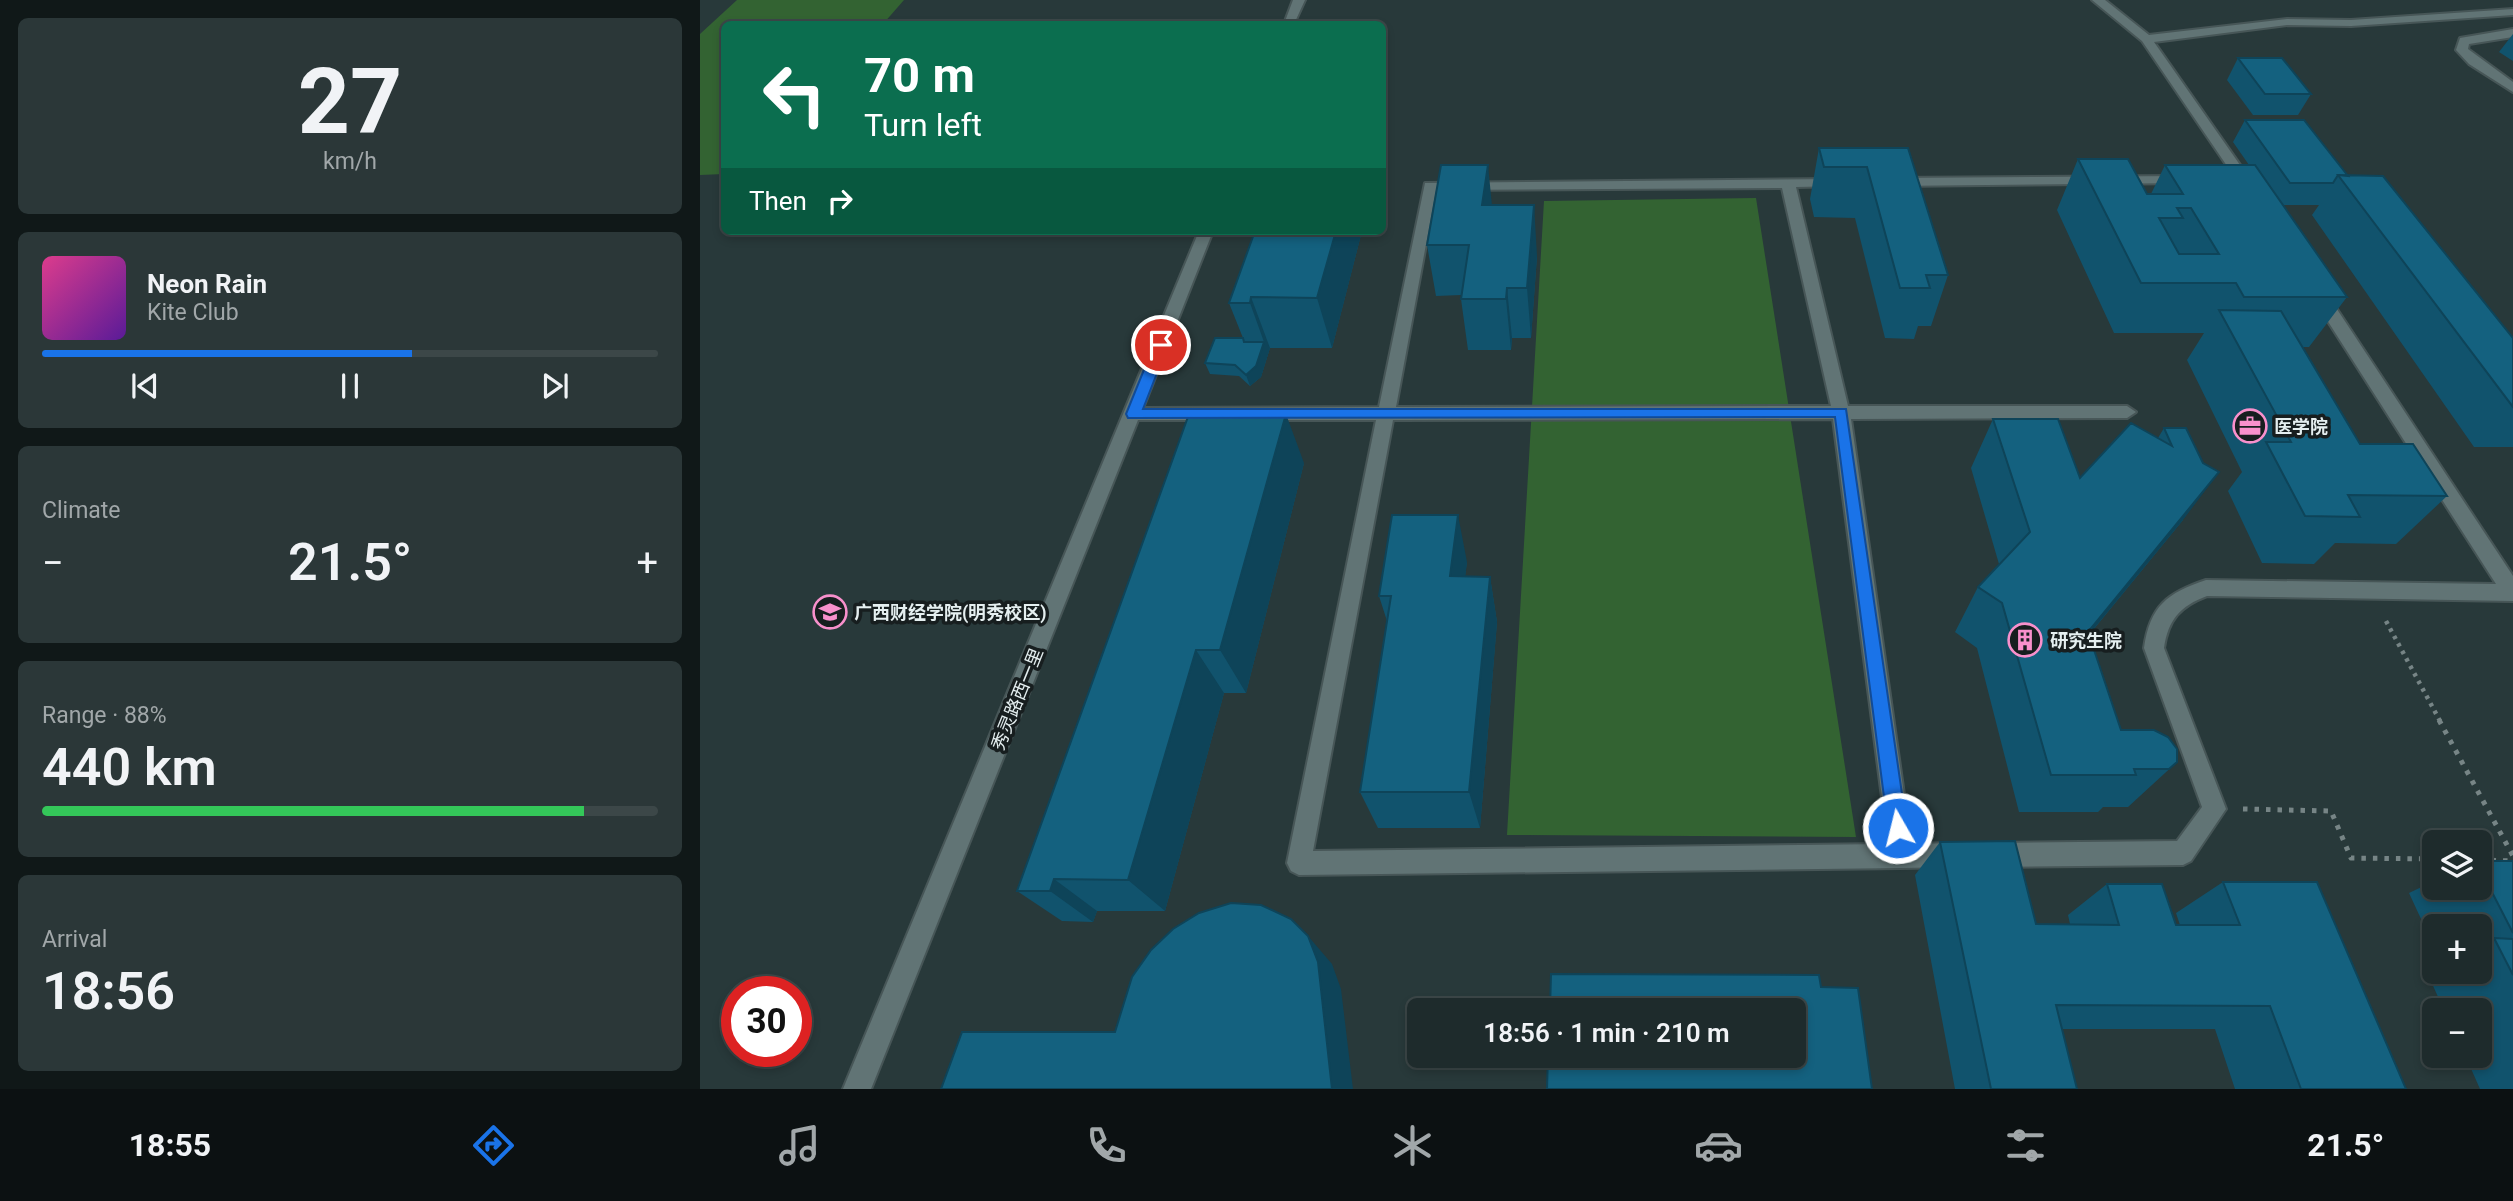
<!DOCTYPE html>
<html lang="en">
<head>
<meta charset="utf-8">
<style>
	:root { --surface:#1e2b2c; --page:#2b3738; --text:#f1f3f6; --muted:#a1a7a9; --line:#3c4748; --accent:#1a73e8 }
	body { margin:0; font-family:Roboto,"Noto Sans SC",sans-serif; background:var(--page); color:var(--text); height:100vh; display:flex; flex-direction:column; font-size:26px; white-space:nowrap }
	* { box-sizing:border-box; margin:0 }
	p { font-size:23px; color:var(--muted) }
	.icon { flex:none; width:38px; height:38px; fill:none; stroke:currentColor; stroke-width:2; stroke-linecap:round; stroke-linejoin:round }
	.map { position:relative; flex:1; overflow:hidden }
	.sheet { display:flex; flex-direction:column; gap:18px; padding:18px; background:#101818; width:700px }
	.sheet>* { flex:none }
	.guide { position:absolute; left:21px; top:21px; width:665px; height:214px; border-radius:10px; box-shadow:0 4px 10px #0003,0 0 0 2px var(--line); background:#0b6e4f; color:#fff; overflow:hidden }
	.controls { position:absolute; left:1722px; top:830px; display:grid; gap:14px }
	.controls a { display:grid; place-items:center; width:70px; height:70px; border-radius:10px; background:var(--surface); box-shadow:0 4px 10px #0003,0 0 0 2px var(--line); font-size:35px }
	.speed { position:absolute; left:21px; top:976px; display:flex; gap:14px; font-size:35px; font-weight:700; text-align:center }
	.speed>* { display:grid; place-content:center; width:91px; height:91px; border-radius:50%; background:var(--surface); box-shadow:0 4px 10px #0003,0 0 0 2px var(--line); line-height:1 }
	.speed .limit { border:10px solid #d22; background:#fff; color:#111 }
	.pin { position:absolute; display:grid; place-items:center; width:60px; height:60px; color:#fff; margin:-30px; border:4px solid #fff; border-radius:50%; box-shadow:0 2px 7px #0007 }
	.me { position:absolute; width:77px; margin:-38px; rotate:352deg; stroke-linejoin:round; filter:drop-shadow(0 0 5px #0008) }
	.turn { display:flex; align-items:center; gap:24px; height:147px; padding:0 28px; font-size:32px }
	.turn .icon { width:91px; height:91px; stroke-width:2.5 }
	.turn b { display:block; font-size:49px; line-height:60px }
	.then { display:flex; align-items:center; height:66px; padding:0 28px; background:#0003; gap:14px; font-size:26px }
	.big { font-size:52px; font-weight:600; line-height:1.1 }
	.sheet .card { flex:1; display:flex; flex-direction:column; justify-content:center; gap:10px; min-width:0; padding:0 24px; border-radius:10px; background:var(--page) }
	.sheet .dial { align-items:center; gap:0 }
	.dial b { font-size:91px; line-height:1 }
	.song { display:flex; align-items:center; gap:21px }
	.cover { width:84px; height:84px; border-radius:10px; background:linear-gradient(135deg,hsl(330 70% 55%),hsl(270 70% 35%)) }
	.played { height:7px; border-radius:4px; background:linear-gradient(90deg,var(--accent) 60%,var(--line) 60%) }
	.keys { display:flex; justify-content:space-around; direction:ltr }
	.heat { display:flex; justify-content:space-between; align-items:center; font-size:38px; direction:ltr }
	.charge { height:10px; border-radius:5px; background:linear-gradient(90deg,#34c759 88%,var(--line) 0) }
	.trip { position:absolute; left:707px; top:998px; width:399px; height:70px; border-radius:10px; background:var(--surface); box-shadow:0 4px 10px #0003,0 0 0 2px var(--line); font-weight:600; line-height:70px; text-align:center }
	.tab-bar { display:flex; height:112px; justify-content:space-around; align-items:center; background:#0c1112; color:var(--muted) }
	.tab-bar .icon { width:49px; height:49px }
	.tab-bar .active { color:var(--accent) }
	.tab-bar b { font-size:32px; color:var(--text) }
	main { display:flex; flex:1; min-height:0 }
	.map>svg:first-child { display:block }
	.green { fill:#336332 }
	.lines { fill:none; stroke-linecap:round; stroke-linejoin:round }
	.service-casing { stroke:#475657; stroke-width:4 }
	.minor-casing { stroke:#475657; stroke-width:4 }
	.path-far1 { stroke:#778586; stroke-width:4.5; stroke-dasharray:3.5 5; stroke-linecap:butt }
	.path { stroke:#778586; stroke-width:5; stroke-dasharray:4.5 7; stroke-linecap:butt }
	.service { fill:#617475; fill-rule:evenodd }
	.minor { fill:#617475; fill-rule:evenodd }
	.wall { fill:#11536d }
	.shaded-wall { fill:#0e4459 }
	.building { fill:#14617f; stroke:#0e4459; stroke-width:2; fill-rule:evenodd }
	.route { fill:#1a73e8; stroke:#114b97; stroke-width:2 }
	.labels { text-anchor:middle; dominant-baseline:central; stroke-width:7; stroke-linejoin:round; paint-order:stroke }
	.poi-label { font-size:18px; font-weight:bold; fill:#e5eff0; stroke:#171e1f; text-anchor:start }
	.street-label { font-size:18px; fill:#e5eff0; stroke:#171e1f }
</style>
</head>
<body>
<main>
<section class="sheet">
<div class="card dial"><b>27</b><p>km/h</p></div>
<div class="card">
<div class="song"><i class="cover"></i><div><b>Neon Rain</b><p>Kite Club</p></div></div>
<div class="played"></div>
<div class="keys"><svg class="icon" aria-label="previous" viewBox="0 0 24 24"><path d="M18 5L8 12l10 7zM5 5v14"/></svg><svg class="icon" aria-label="pause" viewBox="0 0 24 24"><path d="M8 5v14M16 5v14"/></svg><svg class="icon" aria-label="next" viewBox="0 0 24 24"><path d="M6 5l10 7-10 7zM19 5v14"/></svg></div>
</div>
<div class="card"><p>Climate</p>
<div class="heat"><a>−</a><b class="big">21.5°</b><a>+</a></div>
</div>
<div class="card"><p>Range · 88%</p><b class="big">440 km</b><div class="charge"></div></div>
<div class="card"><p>Arrival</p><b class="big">18:56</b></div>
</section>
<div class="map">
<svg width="1813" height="1089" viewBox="0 0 1813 1089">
	<rect width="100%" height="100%" fill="#28393a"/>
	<path class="green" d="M37,0H204L183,24H24V174L0,175V34Z
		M1056,198L1156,837L807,835L844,201Z"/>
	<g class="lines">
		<defs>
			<path id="service" d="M1813,29V37L1769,44L1768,49L1813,82V92L1769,64L1756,50L1760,38Z"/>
			<path id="minor" d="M593,0H605L594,24H584Z
				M1392,0H1405L1449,35L1587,19L1651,20L1813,9V15L1651,26L1587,25L1454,42L1554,185L1547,189L1542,188L1442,41Z
				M1484,176L1491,180L1489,183L1192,186L1185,182L1192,178Z
				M1137,179L1144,183L1142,186L1096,187L1148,406H1427L1436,412L1427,418L1151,419L1211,844L1254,843L1262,847L1266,855L1262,863L1254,867L1201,868L599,875L591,871L587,863L676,420H438L171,1089H143L499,231H513L443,408L679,407L725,183ZM1082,188L1131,406L696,407L736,190ZM1133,419L1188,844L613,851L693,420Z
				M1619,290L1625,291L1813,576V601L1507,596C1480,606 1468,620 1464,648L1526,809L1491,861L1483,865L1295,867L1287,863L1283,855L1287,847L1295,843L1477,841L1502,807L1444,648C1450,606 1467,593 1506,580L1796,584L1611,295Z"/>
		</defs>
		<use href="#service" class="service-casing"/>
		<use href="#minor" class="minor-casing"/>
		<path class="path-far1" d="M1686,621L1740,721"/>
		<path class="path" d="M1739,720L1813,856
			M1543,809L1631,811L1651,858L1734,859
			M1780,860L1813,861"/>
		<use href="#service" class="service"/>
		<use href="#minor" class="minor"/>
	</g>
	<path class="wall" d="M1813,34V61L1799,52Z
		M1538,58L1611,94L1598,115H1553L1527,80Z
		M1545,120L1648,176L1813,338V447H1774L1612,215L1619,205H1583L1647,297L1609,347H1603L1660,444L1747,496L1696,544L1635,543L1614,564L1562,563L1528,491L1542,472L1487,360L1504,333H1414L1357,210L1378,159L1447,194H1451L1465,165H1549L1533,142Z
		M1119,148H1208L1248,275L1231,326H1218L1214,339L1185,338L1155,218L1114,217L1110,199Z
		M792,205L837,256L831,338H812L811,350H768L761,299V295L736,296L727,245Z
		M662,231L632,348H570L561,377L550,386L539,376L510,374L505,363L543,338L529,303Z
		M1293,419L1380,478L1458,438L1464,428H1486L1483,520L1389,635L1421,730L1477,762L1428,807H1403L1398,812H1319L1277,648L1255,632L1278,587L1299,564L1271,468Z
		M604,463L546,693H524L465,911H397L393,922L362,921L317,891Z
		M767,562L765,576L790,577L797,622L780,828H678L660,792L687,621L679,596Z
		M1240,842L1336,924H1370L1368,915L1407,884L1476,925H1480L1476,913L1523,882L1706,1089H1535L1515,1029H1362L1377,1089H1255L1215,875Z
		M1780,861H1813V1089H1780L1765,1055H1780V1010H1744L1724,966L1734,962V971H1780V926H1734V947L1709,893L1734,881V887H1780Z"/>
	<path class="shaded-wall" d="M788,165L793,216L782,205Z
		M834,205L837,256L831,338L827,288Z
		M636,231H662L632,348L617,298Z
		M807,288L812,338L811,350L806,299Z
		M551,297L570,348L561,377L550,386L546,375L564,342L550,303Z
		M586,414L604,463L546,693L520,650Z
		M1519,472L1483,520L1356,675L1388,632Z
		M758,515L767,562L760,621L750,576Z
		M790,577L797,622L780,828L769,792Z
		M496,650L524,693L465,911L428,880Z
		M354,879L397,911L393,922L350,891Z
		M608,936L632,964L641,989L653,1089H632Z"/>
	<path class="building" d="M1538,58H1582L1611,94H1565Z
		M1545,120H1604L1648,176L1638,175L1633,183H1590Z
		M1119,148H1208L1248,275H1226L1230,288H1200L1167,167H1124Z
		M1378,159H1428L1447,194H1483L1465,165H1555L1647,297H1544L1536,283H1441ZM1477,208H1491L1519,254H1479L1459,218H1483Z
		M741,165H788L782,205H834L827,288H807L806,299H761L769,245H727Z
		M1638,175L1683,176L1813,338V407Z
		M555,231H636L617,298L551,297L550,303H529Z
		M1519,310L1581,311L1660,444H1713L1747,496L1648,495L1660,517L1605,516L1566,442H1591Z
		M515,338H543L544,342H564L556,366L546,375L535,365L505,363Z
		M489,414H586L520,650H496L428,880L354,879L350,891H317Z
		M1293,419H1358L1380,478L1431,423L1472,446L1464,428H1486L1503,463L1519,472L1388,632L1421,730H1454L1468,737L1477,749V762L1469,769H1434L1436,775H1351L1302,603L1278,587L1330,532Z
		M692,515H758L750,576L790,577L769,792H660L691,596H679Z
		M1315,841L1336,924L1419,925L1407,884H1462L1476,925H1540L1523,882H1617L1706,1089H1601L1570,1006L1356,1005L1377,1089H1291L1240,842Z
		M1780,861H1813V933L1780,869Z
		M531,903L561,905L591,919L608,936L618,962L632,1089H241L262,1032H415L432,977L451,950L473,929L499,913Z
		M1794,938L1813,939V975Z
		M851,974L1119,975L1121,987L1158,988L1172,1089H847L848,1055H1094V1010H850Z"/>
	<path class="route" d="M461,341L468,345L443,409H1146L1207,828L1204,835L1198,837L1191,835L1188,828L1135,417L428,418L426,414L454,345Z"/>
	<defs>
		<symbol id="office-ring" viewBox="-11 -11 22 22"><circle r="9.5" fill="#171e1f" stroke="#f890cc" stroke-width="1.5"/><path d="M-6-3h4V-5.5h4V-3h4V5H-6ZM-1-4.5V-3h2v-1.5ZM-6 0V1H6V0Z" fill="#f890cc"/></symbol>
		<symbol id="university-ring" viewBox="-11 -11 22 22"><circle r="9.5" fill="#171e1f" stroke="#f890cc" stroke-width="1.5"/><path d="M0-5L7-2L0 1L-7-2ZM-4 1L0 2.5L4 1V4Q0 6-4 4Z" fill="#f890cc"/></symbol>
		<symbol id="building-ring" viewBox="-11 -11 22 22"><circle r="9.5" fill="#171e1f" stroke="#f890cc" stroke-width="1.5"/><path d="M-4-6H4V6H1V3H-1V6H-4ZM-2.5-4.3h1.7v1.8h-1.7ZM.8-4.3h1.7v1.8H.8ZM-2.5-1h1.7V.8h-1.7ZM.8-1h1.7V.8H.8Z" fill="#f890cc"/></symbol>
	</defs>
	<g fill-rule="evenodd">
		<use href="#office-ring" x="1531" y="407" width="38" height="38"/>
		<use href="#university-ring" x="111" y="593" width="38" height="38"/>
		<use href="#building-ring" x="1306" y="621" width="38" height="38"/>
	</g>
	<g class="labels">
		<g class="poi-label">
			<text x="1574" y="426">医学院</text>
			<text x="154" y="612">广西财经学院(明秀校区)</text>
			<text x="1350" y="640">研究生院</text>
		</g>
		<g class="street-label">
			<text transform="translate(317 699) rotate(-68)">秀灵路西一里</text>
		</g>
	</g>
</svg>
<div class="controls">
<a><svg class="icon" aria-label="layers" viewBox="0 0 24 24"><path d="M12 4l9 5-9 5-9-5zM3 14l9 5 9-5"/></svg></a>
<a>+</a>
<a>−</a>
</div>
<div class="speed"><div class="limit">30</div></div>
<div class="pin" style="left:461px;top:345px;background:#d93025"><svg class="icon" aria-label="arrive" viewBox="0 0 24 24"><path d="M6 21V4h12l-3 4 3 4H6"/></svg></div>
<svg class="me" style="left:1198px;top:828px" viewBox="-20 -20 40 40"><circle r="17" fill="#1a73e8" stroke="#fff" stroke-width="3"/><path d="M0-11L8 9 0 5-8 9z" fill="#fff"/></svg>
<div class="trip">18:56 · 1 min · 210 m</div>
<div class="guide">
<div class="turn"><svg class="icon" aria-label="left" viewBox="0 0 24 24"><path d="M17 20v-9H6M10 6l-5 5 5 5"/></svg><div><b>70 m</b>Turn left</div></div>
<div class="then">Then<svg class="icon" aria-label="right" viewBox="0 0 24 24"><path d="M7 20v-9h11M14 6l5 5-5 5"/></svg></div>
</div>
</div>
</main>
<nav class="tab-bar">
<b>18:55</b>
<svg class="icon active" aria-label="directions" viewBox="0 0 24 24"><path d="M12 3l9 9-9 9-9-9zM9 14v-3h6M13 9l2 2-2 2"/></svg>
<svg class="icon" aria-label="music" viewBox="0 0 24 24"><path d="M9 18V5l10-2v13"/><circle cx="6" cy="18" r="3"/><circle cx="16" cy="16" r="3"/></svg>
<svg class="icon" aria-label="phone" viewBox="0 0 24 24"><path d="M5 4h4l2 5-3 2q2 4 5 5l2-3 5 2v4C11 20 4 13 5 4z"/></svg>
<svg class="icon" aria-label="climate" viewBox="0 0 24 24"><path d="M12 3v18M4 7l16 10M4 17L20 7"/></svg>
<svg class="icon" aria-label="car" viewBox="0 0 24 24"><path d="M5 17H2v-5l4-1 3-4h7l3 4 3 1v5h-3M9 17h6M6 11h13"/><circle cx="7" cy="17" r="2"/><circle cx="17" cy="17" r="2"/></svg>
<svg class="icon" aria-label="filters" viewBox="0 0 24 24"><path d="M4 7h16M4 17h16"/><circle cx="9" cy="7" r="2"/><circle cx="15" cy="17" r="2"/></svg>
<b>21.5°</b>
</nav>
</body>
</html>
